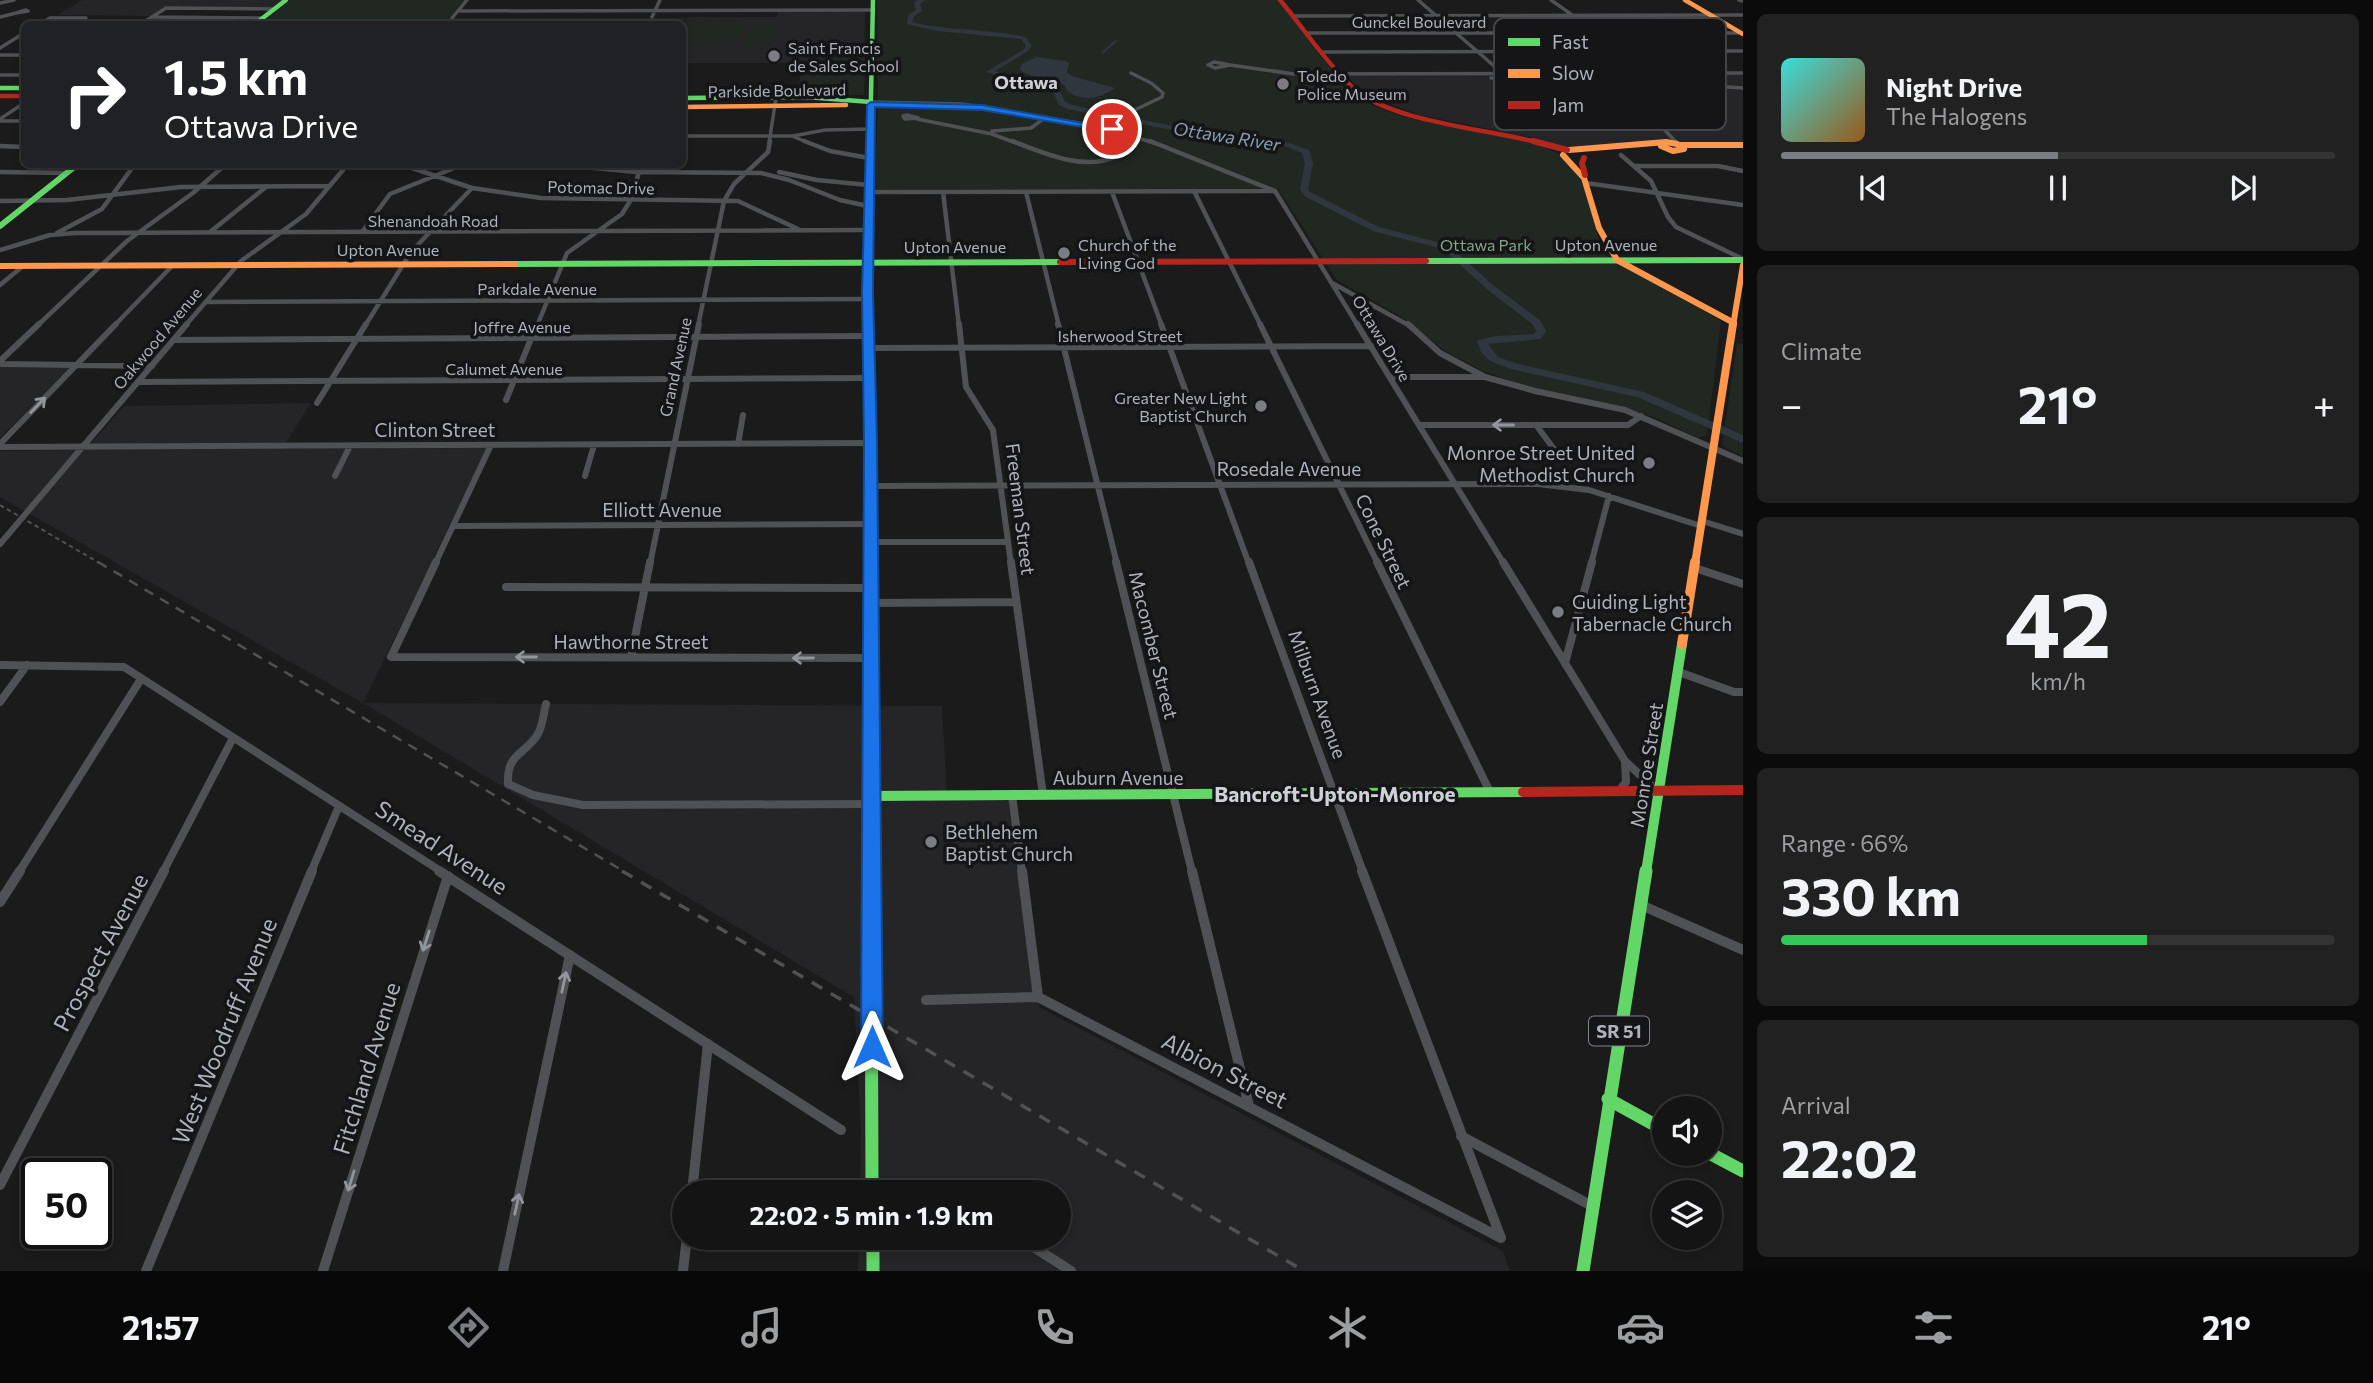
<!DOCTYPE html>
<html lang="en">
<head>
<meta charset="utf-8">
<style>
	:root { --surface:#141414; --page:#212122; --text:#f1f3f6; --muted:#9d9ea0; --line:#333334; --accent:#7b7d83 }
	body { margin:0; font-family:Commissioner,sans-serif; background:var(--page); color:var(--text); height:100vh; display:flex; flex-direction:column; font-size:26px; white-space:nowrap }
	* { box-sizing:border-box; margin:0 }
	p { font-size:23px; color:var(--muted) }
	.icon { flex:none; width:38px; height:38px; fill:none; stroke:currentColor; stroke-width:2; stroke-linecap:round; stroke-linejoin:round }
	.map { position:relative; flex:1; overflow:hidden }
	.sheet { display:flex; flex-direction:column; gap:14px; padding:14px; background:#0b0b0b; width:630px }
	.sheet>* { flex:none }
	.hud { position:absolute; left:21px; top:21px; width:665px; height:147px; border-radius:10px; box-shadow:0 4px 10px #0003,0 0 0 2px var(--line); background:#202124; color:#fff; overflow:hidden }
	.controls { position:absolute; left:1652px; top:1096px; display:grid; gap:14px }
	.controls a { display:grid; place-items:center; width:70px; height:70px; border-radius:50%; background:var(--surface); box-shadow:0 4px 10px #0003,0 0 0 2px var(--line); font-size:35px }
	.speed { position:absolute; left:21px; top:1158px; display:flex; gap:14px; font-size:35px; font-weight:700; text-align:center }
	.speed>* { display:grid; place-content:center; width:91px; height:91px; border-radius:50%; background:var(--surface); box-shadow:0 4px 10px #0003,0 0 0 2px var(--line); line-height:1 }
	.speed .limit { border:4px solid #111; border-radius:10px; background:#fff; color:#111 }
	.pin { position:absolute; display:grid; place-items:center; width:60px; height:60px; color:#fff; margin:-30px; border:4px solid #fff; border-radius:50%; box-shadow:0 2px 7px #0007 }
	.me { position:absolute; width:77px; margin:-38px; rotate:0deg; stroke-linejoin:round; filter:drop-shadow(0 0 5px #0008) }
	.turn { display:flex; align-items:center; gap:24px; height:147px; padding:0 28px; font-size:32px }
	.turn .icon { width:91px; height:91px; stroke-width:2.5 }
	.turn b { display:block; font-size:49px; line-height:60px }
	.big { font-size:52px; font-weight:700; line-height:1.1 }
	.sheet .tile { flex:1; display:flex; flex-direction:column; justify-content:center; gap:10px; min-width:0; padding:0 24px; border-radius:10px; background:var(--page) }
	.sheet .dial { align-items:center; gap:0 }
	.dial b { font-size:91px; line-height:1 }
	.song { display:flex; align-items:center; gap:21px }
	.cover { width:84px; height:84px; border-radius:10px; background:linear-gradient(135deg,hsl(180 70% 55%),hsl(30 70% 35%)) }
	.played { height:7px; border-radius:4px; background:linear-gradient(90deg,var(--accent) 50%,var(--line) 50%) }
	.keys { display:flex; justify-content:space-around; direction:ltr }
	.heat { display:flex; justify-content:space-between; align-items:center; font-size:38px; direction:ltr }
	.charge { height:10px; border-radius:5px; background:linear-gradient(90deg,#34c759 66%,var(--line) 0) }
	.trip { position:absolute; left:672px; top:1180px; width:399px; height:70px; border-radius:35px; background:var(--surface); box-shadow:0 4px 10px #0003,0 0 0 2px var(--line); font-weight:700; line-height:70px; text-align:center }
	.menu { display:flex; height:112px; justify-content:space-around; align-items:center; background:#080808; color:var(--muted) }
	.menu .icon { width:49px; height:49px }
	.menu .on { color:var(--accent) }
	.menu b { font-size:32px; color:var(--text) }
	main { display:flex; flex:1; min-height:0 }
	.map>svg:first-child { display:block }
	.built { fill:#252527 }
	.green { fill:#212822 }
	.water { fill:#2f363d }
	.lines { fill:none; stroke-linecap:round; stroke-linejoin:round }
	.stream { stroke:#2f363d; stroke-width:2 }
	.river { fill:#2f363d; fill-rule:evenodd }
	.street-far4 { stroke:#505154; stroke-width:3.5 }
	.street-far3 { stroke:#505154; stroke-width:4.5 }
	.street-far2 { stroke:#505154; stroke-width:6 }
	.street-far1 { stroke:#505154; stroke-width:8 }
	.street { stroke:#505154; stroke-width:10 }
	.fast-far3 { stroke:#63d668; stroke-width:4.5 }
	.fast-far2 { stroke:#63d668; stroke-width:6 }
	.fast-far1 { stroke:#63d668; stroke-width:10 }
	.fast { stroke:#63d668; stroke-width:13 }
	.slow-far3 { stroke:#ff974d; stroke-width:4.5 }
	.slow-far2 { stroke:#ff974d; stroke-width:6 }
	.slow-far1 { stroke:#ff974d; stroke-width:8 }
	.slow { stroke:#ff974d; stroke-width:10 }
	.jam-far2 { stroke:#b3261e; stroke-width:4.5 }
	.jam-far1 { stroke:#b3261e; stroke-width:6 }
	.jam { stroke:#b3261e; stroke-width:10 }
	.rail-far2 { stroke:#505152; stroke-width:2; stroke-dasharray:4.5 3.5; stroke-linecap:butt }
	.rail-far1 { stroke:#505152; stroke-width:2.5; stroke-dasharray:10 8; stroke-linecap:butt }
	.rail { stroke:#505152; stroke-width:3.5; stroke-dasharray:12 10; stroke-linecap:butt }
	.oneway { stroke:#92959c }
	.route { fill:#1a73e8; stroke:#114b97; stroke-width:2 }
	.poi-dot { fill:#7b7d83; stroke:#151517; stroke-width:2.5 }
	.labels { text-anchor:middle; dominant-baseline:central; stroke-width:7; stroke-linejoin:round; paint-order:stroke }
	.far-street-label { font-size:16px; fill:#aeb2bb; stroke:#151517 }
	.far-poi-label { font-size:16px; fill:#aeb2bb; stroke:#151517; text-anchor:start }
	.far-park-label { font-size:16px; fill:#86a488; stroke:#151517 }
	.far-neighbourhood-label { font-size:18px; font-weight:bold; fill:#ced1d7; stroke:#151517 }
	.far-water-label { font-size:18px; font-style:italic; fill:#889fb3; stroke:#151517 }
	.shield { fill:#151517; stroke:#80838a; stroke-width:2 }
	.shield-label { font-size:18px; font-weight:bold; fill:#aeb2bb }
	.street-label { font-size:19px; fill:#aeb2bb; stroke:#151517 }
	.poi-label { font-size:19px; fill:#aeb2bb; stroke:#151517; text-anchor:start }
	.neighbourhood-label { font-size:21px; font-weight:bold; fill:#ced1d7; stroke:#151517 }
	.near-street-label { font-size:23px; fill:#aeb2bb; stroke:#151517 }
	.key { fill:#151517; stroke:#434448; stroke-width:2 }
	.key-label { font-size:19px; fill:#aeb2bb }
</style>
</head>
<body>
<main>
<div class="map">
<svg width="1743" height="1271" viewBox="0 0 1743 1271">
	<rect width="100%" height="100%" fill="#1b1b1b"/>
	<path class="built" d="M82,0H283L273,8L164,7L151,16L58,15Z
		M778,12H865L864,95H798L802,63H683L682,30L687,17H777Z
		M1347,75H1743V144L1565,148L1529,137L1420,115L1372,97L1359,89Z
		M0,367L69,368L0,438Z
		M311,403L282,449L487,448L363,703L942,706L947,796L1010,801L1039,1007L1503,1251L1510,1271H858L859,1237H1059V1192H860L861,1130L854,997L363,703L0,497V451L85,450L124,406Z"/>
	<path class="green" d="M291,0H464L449,18H685L683,30L682,24H260Z
		M877,0H1278C1298,24 1340,88 1364,101C1390,115 1422,122 1451,127C1488,135 1543,135 1571,165C1592,187 1592,227 1604,254L1721,321L1707,435L1699,438L1656,418L1621,406L1532,388L1483,371L1445,351L1402,317L1337,280L1278,189H875L878,99Z
		M692,23L746,24L747,30C733,48 703,44 683,43L686,28Z
		M751,25L775,26L771,45H745Z
		M815,50H865L864,95H798L802,66L811,62Z
		M1737,343L1743,344V456L1722,446Z"/>
	<path class="water" d="M1036,57L1066,61L1069,63L1067,72L1072,76L1115,88C1103,97 1084,103 1069,92C1063,88 1069,88 1062,84C1049,77 1034,80 1020,70L1022,64Z"/>
	<g class="lines">
		<path class="stream" d="M1102,53L1116,41"/>
		<path class="river" d="M918,0H925L920,4L922,11L914,16L912,22C949,32 988,28 1025,37L1032,46L1027,52L995,71L1058,87L1065,102L1072,105L1221,136L1286,142L1309,150L1313,163L1308,190L1312,193L1379,227L1441,243L1452,248L1494,286L1540,320L1546,331L1541,339L1488,344L1498,357L1518,364L1644,392L1743,435V443L1637,397L1511,369L1490,361L1481,352L1477,342L1478,340L1496,336L1534,334L1536,331L1532,324L1488,290L1446,252L1435,247L1373,231L1306,197L1300,190L1305,163L1302,153L1285,146L1221,140L1067,109L1059,105L1052,90L986,72L1023,50L1026,46L1021,39L937,31L907,24L908,15L916,10L914,3Z"/>
		<path class="street-far4" d="M1418,0L1501,72
			M1551,0L1653,72
			M1739,0L1743,1
			M0,3L14,0
			M26,10L28,11L16,13Z
			M458,11L872,10
			M1293,16L1743,15
			M0,17L16,13
			M153,17L263,18
			M652,17L660,0
			M452,18L467,0
			M40,24L50,18H86
			M141,24L166,8L275,9
			M1308,33H1740
			M0,48L24,33
			M1323,52L1743,51
			M0,55H24
			M1214,62L1230,65L1215,68L1208,65Z
			M1230,65L1294,74L1743,73
			M0,75H24
			M1650,77L1695,85L1743,88
			M1500,78H1491L1562,77
			M871,102L962,104L1103,127L1154,143
			M907,115L918,118L905,119L903,116Z
			M0,119L24,103
			M917,119L992,134L1016,143
			M1607,120L1716,118L1707,108L1665,80
			M0,121H24
			M1658,123L1677,143
			M1101,126L1162,97L1163,93L1151,83L1131,73
			M1111,130L1122,143
			M992,131L1031,128L1046,117
			M682,136H792L809,143
			M793,136L825,130L870,129
			M769,143L776,98"/>
		<path class="street-far3" d="M804,141L830,151L869,158
			M1012,141C1043,153 1085,172 1117,156L1121,141
			M1150,141L1275,191L1358,326
			M1674,141L1681,145
			M0,146L24,147
			M1621,155L1651,181L1668,217L1676,227L1743,259
			M400,164L472,188L541,198L738,201L798,229
			M552,164L636,172L761,173L789,180L840,200L868,206
			M1635,166H1718L1743,171
			M0,172L67,173
			M779,172L817,180L868,185
			M1586,183L1743,205
			M1194,191L1261,326
			M868,192L1274,191
			M943,192L959,326
			M1026,192L1059,326
			M1112,192L1162,326
			M0,201L67,200L181,187L330,186
			M210,232L266,187
			M362,232L390,194L464,164
			M57,233L102,209L135,164
			M0,250L50,235L75,233L868,230
			M1334,284L1410,326
			M0,285L23,266
			M207,302L868,299
			M37,326L127,241L193,193L226,164
			M114,326L173,265
			M185,326L241,261L306,214L348,164
			M365,326L411,252L472,188
			M537,326L567,253L622,214L632,198L641,164
			M698,326L724,201L734,184L768,152L770,141"/>
		<path class="street-far2" d="M959,324L966,387L993,430L1011,564
			M1058,324L1117,564
			M1161,324L1249,564
			M1260,324L1378,564
			M1357,324L1504,564
			M1408,324L1440,353L1485,377L1535,391L1625,410L1743,461
			M174,340L870,336
			M870,348L1371,346
			M0,361L39,324
			M0,364L152,366
			M1390,377H1484
			M139,382L870,378
			M506,400L537,324
			M317,403L366,324
			M1419,425H1628L1641,416
			M1536,425L1557,453
			M0,444L116,324
			M738,444L743,415
			M0,447L871,443
			M1498,455L1557,453
			M335,476L350,446
			M585,476L594,445
			M871,486L1538,484L1589,490L1701,526
			M1702,521L1743,534
			M454,526L871,524
			M871,542H1007
			M0,544L187,324
			M435,564L491,445
			M650,564L699,324
			M1591,564L1609,496"/>
		<path class="street-far1" d="M436,562L391,657L871,658
			M1011,562L1043,795
			M1116,562L1192,872
			M1249,562L1363,872
			M1377,562L1490,792
			M1503,562L1625,761L1656,790
			M1695,568L1743,584
			M506,587L871,588
			M871,603L1015,602
			M631,657L650,562
			M1565,663L1592,562
			M0,665L124,667L442,872
			M1679,672L1734,692H1743
			M0,702L27,665
			M546,704C543,715 543,728 536,737C521,757 507,754 508,784L533,795L583,805L871,804
			M1618,792L1626,782L1625,762
			M1012,795L1022,872
			M19,872L141,679
			M163,872L233,738
			M311,872L339,806"/>
		<path class="street" d="M439,871L841,1130
			M1022,871L1038,997
			M1192,871L1249,1106
			M0,902L20,871
			M1641,905L1743,950
			M926,1000L1038,997L1501,1238L1362,871
			M1461,1136L1592,1206
			M0,1185L164,871
			M935,1185L946,1192
			M692,1192L708,1044
			M1018,1237L1071,1271
			M146,1271L312,871
			M323,1271L448,876
			M503,1271L570,955
			M683,1271L687,1237"/>
		<path class="fast-far3" d="M255,24L286,0
			M0,88H24
			M682,98L806,97L871,102
			M870,143L873,0"/>
		<path class="fast-far2" d="M870,145V141
			M0,226L78,164
			M1426,261L1743,260
			M515,264L1060,262"/>
		<path class="fast-far1" d="M871,633V872
			M871,796L1523,792
			M1646,872L1682,644"/>
		<path class="fast" d="M871,871L872,1192
			M1608,1099L1664,1130
			M1709,1153L1743,1171
			M873,1237V1271
			M1583,1271L1646,871"/>
		<path class="slow-far3" d="M1685,0L1743,34
			M682,107L846,105
			M1659,143H1669"/>
		<path class="slow-far2" d="M1681,145H1743
			M1569,150L1666,142L1677,144L1684,149L1673,151L1661,146L1662,143
			M1563,155L1584,178L1599,228L1617,260L1734,323
			M0,266L515,264
			M868,326L870,145
			M1733,326L1743,265"/>
		<path class="slow-far1" d="M868,324L870,564
			M1695,564L1733,324"/>
		<path class="slow" d="M870,562L871,633
			M1682,644L1695,562"/>
		<path class="jam-far2" d="M1280,0C1303,27 1326,63 1352,87C1389,122 1489,129 1540,143
			M0,96H24"/>
		<path class="jam-far1" d="M1533,141L1567,150
			M1584,158L1582,163L1585,175
			M1060,262L1426,261"/>
		<path class="jam" d="M1523,792L1743,790"/>
		<path class="rail-far2" d="M0,505L101,564"/>
		<path class="rail-far1" d="M98,562L625,872"/>
		<path class="rail" d="M622,871L1304,1271"/>
	</g>
	<defs><path id="oneway-shaft" d="M-6 0H5M1.5-3L5.5 0L1.5 3" fill="none" stroke-width="1.6" stroke-linecap="round" stroke-linejoin="round" transform="scale(1.75)"/></defs>
	<g class="oneway">
		<use href="#oneway-shaft" transform="translate(38 405) rotate(-46)"/>
		<use href="#oneway-shaft" transform="translate(1503 425) rotate(180)"/>
		<use href="#oneway-shaft" transform="translate(526 657) rotate(-180)"/>
		<use href="#oneway-shaft" transform="translate(803 658) rotate(-180)"/>
		<use href="#oneway-shaft" transform="translate(426 941) rotate(108)"/>
		<use href="#oneway-shaft" transform="translate(564 982) rotate(-78)"/>
		<use href="#oneway-shaft" transform="translate(351 1181) rotate(107)"/>
		<use href="#oneway-shaft" transform="translate(517 1204) rotate(-78)"/>
	</g>
	<path class="route" d="M871,102L982,105L1116,129L1112,132L982,110L875,107L873,292L877,443L883,1047L880,1054L872,1058L864,1054L861,1047L864,443L862,292L867,105Z"/>
	<g class="poi-dot">
		<circle cx="774" cy="56" r="7"/>
		<circle cx="1283" cy="84" r="7"/>
		<circle cx="1064" cy="253" r="7"/>
		<circle cx="1261" cy="406" r="7"/>
		<circle cx="1649" cy="463" r="7"/>
		<circle cx="1558" cy="612" r="7"/>
		<circle cx="931" cy="842" r="7"/>
	</g>
	<g class="labels">
		<g class="far-street-label">
			<text x="1419" y="21">Gunckel Boulevard</text>
			<text transform="translate(777 90) rotate(-1)">Parkside Boulevard</text>
			<text transform="translate(601 187) rotate(1)">Potomac Drive</text>
			<text x="433" y="220">Shenandoah Road</text>
			<text x="1606" y="244">Upton Avenue</text>
			<text x="955" y="246">Upton Avenue</text>
			<text x="388" y="249">Upton Avenue</text>
			<text x="537" y="288">Parkdale Avenue</text>
			<text x="522" y="326">Joffre Avenue</text>
			<text x="1120" y="335">Isherwood Street</text>
			<text transform="translate(157 338) rotate(-50)">Oakwood Avenue</text>
			<text transform="translate(1382 338) rotate(59)">Ottawa Drive</text>
			<text transform="translate(675 367) rotate(-78)">Grand Avenue</text>
			<text x="504" y="368">Calumet Avenue</text>
		</g>
		<g class="far-poi-label">
			<text x="788" y="47">Saint Francis<tspan x="788" dy="18">de Sales School</tspan></text>
			<text x="1297" y="75">Toledo<tspan x="1297" dy="18">Police Museum</tspan></text>
			<text x="1078" y="244">Church of the<tspan x="1078" dy="18">Living God</tspan></text>
			<text x="1247" y="397" text-anchor="end">Greater New Light<tspan x="1247" dy="18">Baptist Church</tspan></text>
		</g>
		<g class="far-park-label">
			<text x="1486" y="244">Ottawa Park</text>
		</g>
		<g class="far-neighbourhood-label">
			<text x="1026" y="82">Ottawa</text>
		</g>
		<g class="far-water-label">
			<text transform="translate(1227 136) rotate(9)">Ottawa River</text>
		</g>
		<rect class="shield" x="1589" y="1016.5" width="60" height="29" rx="5"/>
		<g class="shield-label">
			<text x="1619" y="1031">SR 51</text>
		</g>
		<g class="street-label">
			<text x="435" y="429">Clinton Street</text>
			<text x="1289" y="468">Rosedale Avenue</text>
			<text x="662" y="509">Elliott Avenue</text>
			<text transform="translate(1021 509) rotate(83)">Freeman Street</text>
			<text transform="translate(1384 541) rotate(64)">Cone Street</text>
			<text x="631" y="641">Hawthorne Street</text>
			<text transform="translate(1154 645) rotate(76)">Macomber Street</text>
			<text transform="translate(1318 694) rotate(70)">Milburn Avenue</text>
			<text transform="translate(1646 765) rotate(-81)">Monroe Street</text>
			<text x="1118" y="777">Auburn Avenue</text>
		</g>
		<g class="poi-label">
			<text x="1635" y="452" text-anchor="end">Monroe Street United<tspan x="1635" dy="22">Methodist Church</tspan></text>
			<text x="1572" y="601">Guiding Light<tspan x="1572" dy="22">Tabernacle Church</tspan></text>
			<text x="945" y="831">Bethlehem<tspan x="945" dy="22">Baptist Church</tspan></text>
		</g>
		<g class="neighbourhood-label">
			<text x="1335" y="793">Bancroft-Upton-Monroe</text>
		</g>
		<g class="near-street-label">
			<text transform="translate(442 847) rotate(33)">Smead Avenue</text>
			<text transform="translate(100 952) rotate(-62)">Prospect Avenue</text>
			<text transform="translate(224 1031) rotate(-68)">West Woodruff Avenue</text>
			<text transform="translate(366 1068) rotate(-73)">Fitchland Avenue</text>
			<text transform="translate(1225 1070) rotate(27)">Albion Street</text>
		</g>
	</g>
	<rect x="1494" y="18" width="232" height="112" rx="10" class="key"/>
	<rect x="1508" y="38" width="32" height="8" fill="#63d668"/>
	<rect x="1508" y="69" width="32" height="9" fill="#ff974d"/>
	<rect x="1508" y="101" width="32" height="8" fill="#b3261e"/>
	<g class="key-label">
		<text x="1552" y="49">Fast</text>
		<text x="1552" y="80">Slow</text>
		<text x="1552" y="112">Jam</text>
	</g>
</svg>
<div class="controls">
<a><svg class="icon" aria-label="sound" viewBox="0 0 24 24"><path d="M4 9h4l5-4v14l-5-4H4zM17 9q2 3 0 6"/></svg></a>
<a><svg class="icon" aria-label="layers" viewBox="0 0 24 24"><path d="M12 4l9 5-9 5-9-5zM3 14l9 5 9-5"/></svg></a>
</div>
<div class="speed"><div class="limit">50</div></div>
<div class="pin" style="left:1112px;top:129px;background:#d93025"><svg class="icon" aria-label="arrive" viewBox="0 0 24 24"><path d="M6 21V4h12l-3 4 3 4H6"/></svg></div>
<svg class="me" style="left:872px;top:1047px" viewBox="-20 -20 40 40"><path d="M0-17L14 15 0 8-14 15z" fill="#1a73e8" stroke="#fff" stroke-width="4"/></svg>
<div class="trip">22:02 · 5 min · 1.9 km</div>
<div class="hud">
<div class="turn"><svg class="icon" aria-label="right" viewBox="0 0 24 24"><path d="M7 20v-9h11M14 6l5 5-5 5"/></svg><div><b>1.5 km</b>Ottawa Drive</div></div>
</div>
</div>
<section class="sheet">
<div class="tile">
<div class="song"><i class="cover"></i><div><b>Night Drive</b><p>The Halogens</p></div></div>
<div class="played"></div>
<div class="keys"><svg class="icon" aria-label="previous" viewBox="0 0 24 24"><path d="M18 5L8 12l10 7zM5 5v14"/></svg><svg class="icon" aria-label="pause" viewBox="0 0 24 24"><path d="M8 5v14M16 5v14"/></svg><svg class="icon" aria-label="next" viewBox="0 0 24 24"><path d="M6 5l10 7-10 7zM19 5v14"/></svg></div>
</div>
<div class="tile"><p>Climate</p>
<div class="heat"><a>−</a><b class="big">21°</b><a>+</a></div>
</div>
<div class="tile dial"><b>42</b><p>km/h</p></div>
<div class="tile"><p>Range · 66%</p><b class="big">330 km</b><div class="charge"></div></div>
<div class="tile"><p>Arrival</p><b class="big">22:02</b></div>
</section>
</main>
<nav class="menu">
<b>21:57</b>
<svg class="icon on" aria-label="directions" viewBox="0 0 24 24"><path d="M12 3l9 9-9 9-9-9zM9 14v-3h6M13 9l2 2-2 2"/></svg>
<svg class="icon" aria-label="music" viewBox="0 0 24 24"><path d="M9 18V5l10-2v13"/><circle cx="6" cy="18" r="3"/><circle cx="16" cy="16" r="3"/></svg>
<svg class="icon" aria-label="phone" viewBox="0 0 24 24"><path d="M5 4h4l2 5-3 2q2 4 5 5l2-3 5 2v4C11 20 4 13 5 4z"/></svg>
<svg class="icon" aria-label="climate" viewBox="0 0 24 24"><path d="M12 3v18M4 7l16 10M4 17L20 7"/></svg>
<svg class="icon" aria-label="car" viewBox="0 0 24 24"><path d="M5 17H2v-5l4-1 3-4h7l3 4 3 1v5h-3M9 17h6M6 11h13"/><circle cx="7" cy="17" r="2"/><circle cx="17" cy="17" r="2"/></svg>
<svg class="icon" aria-label="filters" viewBox="0 0 24 24"><path d="M4 7h16M4 17h16"/><circle cx="9" cy="7" r="2"/><circle cx="15" cy="17" r="2"/></svg>
<b>21°</b>
</nav>
</body>
</html>
